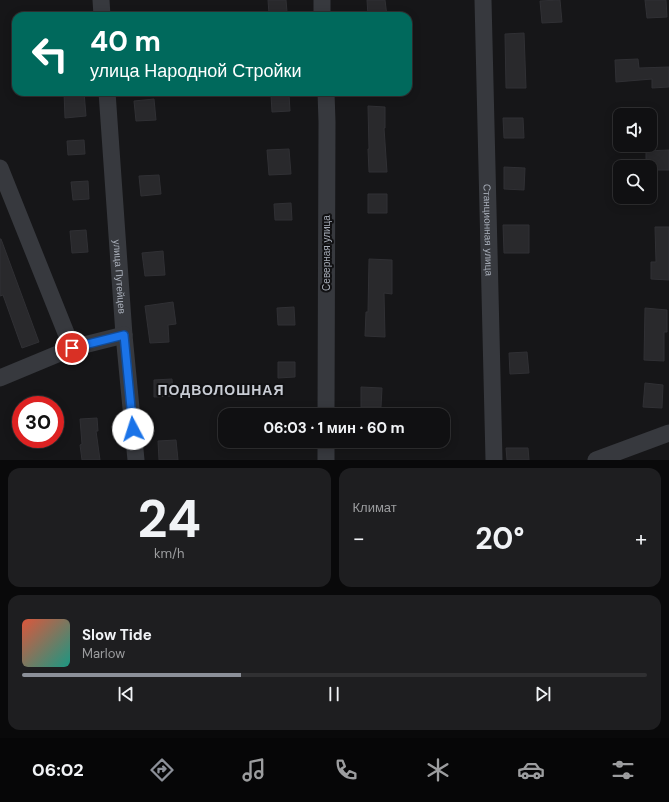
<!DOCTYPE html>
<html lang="ru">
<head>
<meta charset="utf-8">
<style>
	:root { --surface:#101012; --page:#1e1e20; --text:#f1f3f6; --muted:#9c9d9f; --line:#303032; --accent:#8c9099 }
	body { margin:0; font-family:"DM Sans",sans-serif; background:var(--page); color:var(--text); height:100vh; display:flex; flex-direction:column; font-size:15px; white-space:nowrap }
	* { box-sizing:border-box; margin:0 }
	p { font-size:13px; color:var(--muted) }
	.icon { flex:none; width:22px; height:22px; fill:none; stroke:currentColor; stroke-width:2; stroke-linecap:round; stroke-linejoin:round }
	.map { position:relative; height:460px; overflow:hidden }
	.panel { display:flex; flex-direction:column; gap:8px; padding:8px; background:#09090a; flex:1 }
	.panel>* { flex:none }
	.banner { position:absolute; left:12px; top:12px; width:400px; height:84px; border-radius:12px; box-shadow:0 2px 10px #0003,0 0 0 1px var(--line); background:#00695c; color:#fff; overflow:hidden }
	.tools { position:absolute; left:613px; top:108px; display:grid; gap:8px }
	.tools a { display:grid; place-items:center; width:44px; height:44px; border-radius:8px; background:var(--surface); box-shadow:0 2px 10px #0003,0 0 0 1px var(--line); font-size:20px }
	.speed { position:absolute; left:12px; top:396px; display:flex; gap:8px; font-size:20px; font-weight:700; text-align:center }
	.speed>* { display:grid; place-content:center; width:52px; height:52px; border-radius:50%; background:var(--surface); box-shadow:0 2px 10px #0003,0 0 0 1px var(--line); line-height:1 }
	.speed .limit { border:6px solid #d22; background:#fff; color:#111 }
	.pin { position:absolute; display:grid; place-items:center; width:34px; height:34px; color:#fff; margin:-17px; border:2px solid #fff; border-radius:50%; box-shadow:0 1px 4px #0007 }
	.me { position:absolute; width:44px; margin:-22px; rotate:355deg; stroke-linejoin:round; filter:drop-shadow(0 0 3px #0008) }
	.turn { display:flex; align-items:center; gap:14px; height:84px; padding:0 12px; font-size:18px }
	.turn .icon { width:52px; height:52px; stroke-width:2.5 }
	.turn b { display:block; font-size:28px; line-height:34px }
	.big { font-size:30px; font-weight:700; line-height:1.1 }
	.panel .card { flex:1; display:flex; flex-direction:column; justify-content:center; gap:6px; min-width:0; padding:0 14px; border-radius:12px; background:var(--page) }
	.panel .dial { align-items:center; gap:0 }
	.dial b { font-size:52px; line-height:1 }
	.song { display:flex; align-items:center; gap:12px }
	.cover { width:48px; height:48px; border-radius:6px; background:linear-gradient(135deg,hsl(10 70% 55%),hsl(170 70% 35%)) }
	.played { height:4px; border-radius:2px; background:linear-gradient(90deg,var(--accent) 35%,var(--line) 35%) }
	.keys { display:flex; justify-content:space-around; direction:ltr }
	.heat { display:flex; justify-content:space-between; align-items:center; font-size:22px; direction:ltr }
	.panel .tiles { flex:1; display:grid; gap:8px; grid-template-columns:1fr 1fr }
	.card:last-child { grid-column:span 2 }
	.trip { position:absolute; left:218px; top:408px; width:232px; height:40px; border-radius:12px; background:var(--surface); box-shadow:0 2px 10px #0003,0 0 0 1px var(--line); font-weight:700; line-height:40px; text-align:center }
	.dock { display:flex; height:64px; justify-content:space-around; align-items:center; background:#060607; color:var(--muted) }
	.dock .icon { width:28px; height:28px }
	.dock .active { color:var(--accent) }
	.dock b { font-size:18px; color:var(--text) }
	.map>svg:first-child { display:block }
	.building { fill:#29292c; stroke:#303034 }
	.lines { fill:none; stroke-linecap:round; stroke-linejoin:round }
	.minor { stroke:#37393e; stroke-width:17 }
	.route-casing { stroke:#114b97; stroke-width:10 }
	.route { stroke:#1a73e8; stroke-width:7 }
	.labels { text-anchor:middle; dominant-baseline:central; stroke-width:4; stroke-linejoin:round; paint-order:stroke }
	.street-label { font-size:10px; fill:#a8aeb9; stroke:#111113 }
	.district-label { font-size:14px; font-weight:bold; letter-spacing:1px; fill:#c9cdd5; stroke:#111113 }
</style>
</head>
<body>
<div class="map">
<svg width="669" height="460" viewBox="0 0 669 460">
	<rect width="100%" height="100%" fill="#161618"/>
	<path class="building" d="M268,0H286L287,12L269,14Z
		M367,0H385L387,16H368Z
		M560,0L562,22L542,23L540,1Z
		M645,0H666L667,17L647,18Z
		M524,33L526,88H506L505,34Z
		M638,59L639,68L669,67V87L652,88V79L616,82L615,60Z
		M64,92H84L86,116L65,118Z
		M271,95H289L290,111L272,112Z
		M154,99L156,120L136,121L134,101Z
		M368,106L385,107V128H384L387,172H369L368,149H369Z
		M503,118H523L524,138H504Z
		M84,140L85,154L68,155L67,141Z
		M289,149L291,174L269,175L267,150Z
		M669,150V170H650V167H646V151Z
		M504,167L525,168L524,190L504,189Z
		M159,175L161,194L141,196L139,176Z
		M88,181L89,199L73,200L71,182Z
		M368,194H387V213H368Z
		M291,203L292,220H275L274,204Z
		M503,225H529V253H504Z
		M655,227H669V280L651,279V262H656Z
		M86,230L88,252L72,253L70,231Z
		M0,239H1L39,342L22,348L3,295L0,296Z
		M163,251L165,275L145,276L142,253Z
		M369,259L392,260V294L384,293L385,337L365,336L366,312H368Z
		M173,302L176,324L168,325L169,342L150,343L145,306Z
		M294,307L295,325H278L277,308Z
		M645,308L667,310V332H664V361L644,360Z
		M527,352L529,373L510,374L509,353Z
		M278,362H295V377L278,378Z
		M172,379L173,396L154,397V380Z
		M645,383L663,385L662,408L643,407Z
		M361,387L382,388L381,407H361Z
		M97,418L98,431H96L100,460H82L80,445L82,444L80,419Z
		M176,440L178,460H159L158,441Z
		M506,448H528L529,460H507Z"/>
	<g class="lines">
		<g class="minor">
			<path d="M101,0L102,16"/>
			<path d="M322,0V16"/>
			<path id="s1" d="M483,0L494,460"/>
			<path id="s2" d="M107,92L124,335L136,460"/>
			<path d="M326,92L327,122L326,415"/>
			<path d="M0,168L72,348"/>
			<path d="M0,378L72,348L124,335"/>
			<path d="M326,460V441"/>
			<path d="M596,460L669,433"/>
		</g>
	</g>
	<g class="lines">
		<defs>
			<path id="route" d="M72,348L124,335L133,429"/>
		</defs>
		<use href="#route" class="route-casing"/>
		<use href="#route" class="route"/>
	</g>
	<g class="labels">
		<g class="street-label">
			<text stroke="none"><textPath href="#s1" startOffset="230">Станционная улица</textPath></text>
			<text transform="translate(326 253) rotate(-90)">Северная улица</text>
			<text stroke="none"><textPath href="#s2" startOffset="185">улица Путейцев</textPath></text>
		</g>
		<g class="district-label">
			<text x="221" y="390">ПОДВОЛОШНАЯ</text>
		</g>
	</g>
</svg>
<div class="tools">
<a><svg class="icon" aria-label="sound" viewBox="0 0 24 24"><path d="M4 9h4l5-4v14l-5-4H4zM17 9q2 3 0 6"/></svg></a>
<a><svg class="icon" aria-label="search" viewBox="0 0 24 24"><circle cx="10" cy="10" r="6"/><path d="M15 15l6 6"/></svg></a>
</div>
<div class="speed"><div class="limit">30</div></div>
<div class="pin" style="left:72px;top:348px;background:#d93025"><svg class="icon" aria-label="arrive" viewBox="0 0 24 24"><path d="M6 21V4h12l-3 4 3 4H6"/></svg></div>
<svg class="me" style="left:133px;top:429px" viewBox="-20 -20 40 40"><circle r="19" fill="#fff"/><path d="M0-13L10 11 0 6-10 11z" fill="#1a73e8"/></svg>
<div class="trip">06:03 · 1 мин · 60 m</div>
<div class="banner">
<div class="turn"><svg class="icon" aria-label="left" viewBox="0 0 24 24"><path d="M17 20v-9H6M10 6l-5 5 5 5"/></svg><div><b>40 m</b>улица Народной Стройки</div></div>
</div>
</div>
<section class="panel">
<div class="tiles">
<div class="card dial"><b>24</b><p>km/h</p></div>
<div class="card"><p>Климат</p>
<div class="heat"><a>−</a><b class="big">20°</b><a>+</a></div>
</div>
<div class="card">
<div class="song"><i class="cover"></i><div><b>Slow Tide</b><p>Marlow</p></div></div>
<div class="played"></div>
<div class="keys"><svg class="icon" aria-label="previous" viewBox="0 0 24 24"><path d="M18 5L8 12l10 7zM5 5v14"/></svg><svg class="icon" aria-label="pause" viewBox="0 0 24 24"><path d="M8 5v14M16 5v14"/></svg><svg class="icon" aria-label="next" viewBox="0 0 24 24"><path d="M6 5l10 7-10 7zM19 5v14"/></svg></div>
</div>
</div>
</section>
<nav class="dock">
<b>06:02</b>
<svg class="icon active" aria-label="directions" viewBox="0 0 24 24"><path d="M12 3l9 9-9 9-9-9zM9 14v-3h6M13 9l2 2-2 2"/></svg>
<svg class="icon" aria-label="music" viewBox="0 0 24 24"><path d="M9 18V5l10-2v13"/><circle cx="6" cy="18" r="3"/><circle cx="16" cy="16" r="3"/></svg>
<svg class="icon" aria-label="phone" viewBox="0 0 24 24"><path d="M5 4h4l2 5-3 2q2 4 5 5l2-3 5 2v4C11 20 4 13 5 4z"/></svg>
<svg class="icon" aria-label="climate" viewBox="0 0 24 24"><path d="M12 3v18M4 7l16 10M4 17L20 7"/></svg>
<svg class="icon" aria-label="car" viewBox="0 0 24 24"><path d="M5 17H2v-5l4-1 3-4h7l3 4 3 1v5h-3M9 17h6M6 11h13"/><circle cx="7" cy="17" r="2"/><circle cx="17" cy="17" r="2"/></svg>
<svg class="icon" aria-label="filters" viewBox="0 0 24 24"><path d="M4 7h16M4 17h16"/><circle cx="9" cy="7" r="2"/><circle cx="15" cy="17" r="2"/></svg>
</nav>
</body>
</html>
